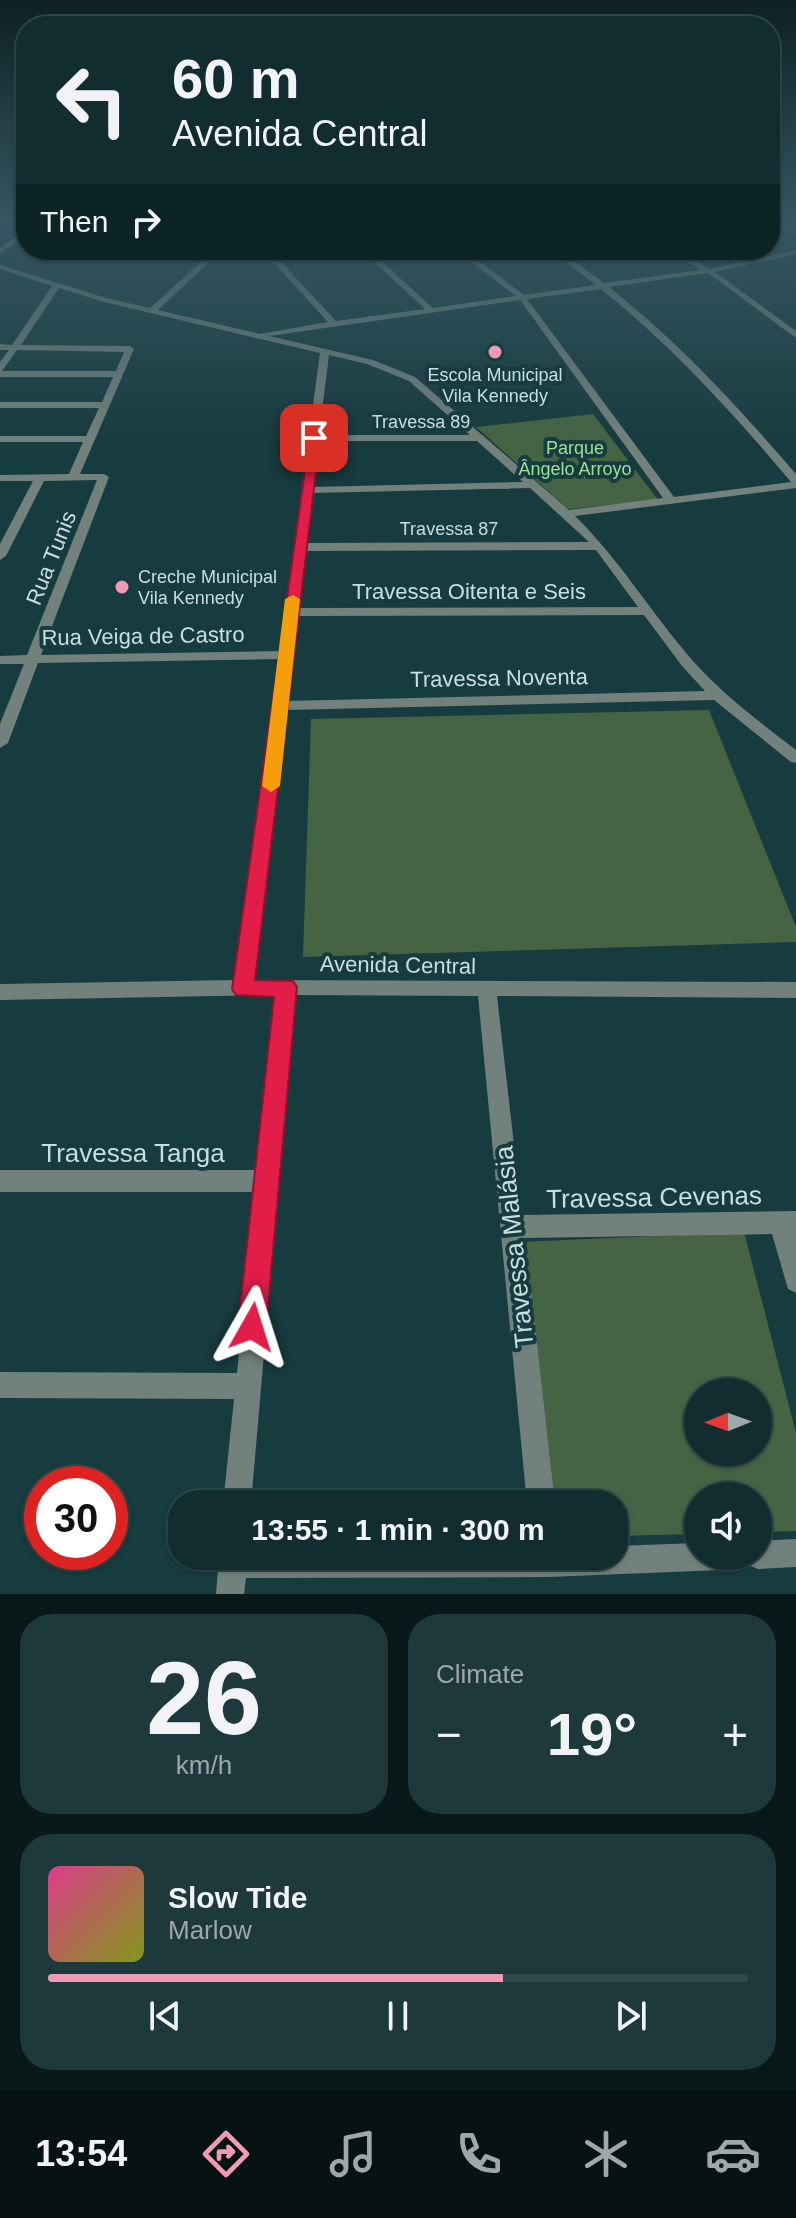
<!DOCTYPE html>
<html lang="en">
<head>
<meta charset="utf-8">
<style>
	:root { --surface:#112d2f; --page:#1e393b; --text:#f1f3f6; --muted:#9ca8aa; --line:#30494b; --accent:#f09ab5 }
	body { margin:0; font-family:Arial,sans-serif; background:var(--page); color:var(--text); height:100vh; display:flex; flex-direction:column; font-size:30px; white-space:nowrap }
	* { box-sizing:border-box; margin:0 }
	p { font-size:26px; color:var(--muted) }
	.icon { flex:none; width:44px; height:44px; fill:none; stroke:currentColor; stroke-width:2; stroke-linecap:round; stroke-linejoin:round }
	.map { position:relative; height:1594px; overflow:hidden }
	.panel { display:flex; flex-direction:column; gap:20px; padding:20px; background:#09191a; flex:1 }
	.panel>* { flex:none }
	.hud { position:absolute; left:16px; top:16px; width:764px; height:244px; border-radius:32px; box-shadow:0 2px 6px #0004,0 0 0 2px var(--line); background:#112d2f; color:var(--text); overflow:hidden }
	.needle { width:52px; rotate:269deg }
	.controls { position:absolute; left:684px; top:1378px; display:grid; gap:16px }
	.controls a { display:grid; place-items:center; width:88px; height:88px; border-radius:50%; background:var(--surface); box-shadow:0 2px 6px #0004,0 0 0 2px var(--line); font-size:40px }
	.speed { position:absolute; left:24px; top:1466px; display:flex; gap:16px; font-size:40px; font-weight:700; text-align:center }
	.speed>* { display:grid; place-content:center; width:104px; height:104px; border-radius:50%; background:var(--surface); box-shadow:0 2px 6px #0004,0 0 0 2px var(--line); line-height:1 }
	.speed .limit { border:12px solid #d22; background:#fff; color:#111 }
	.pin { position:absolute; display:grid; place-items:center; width:68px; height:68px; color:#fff; margin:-34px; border-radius:16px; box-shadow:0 4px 12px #0006 }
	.me { position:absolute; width:88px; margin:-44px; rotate:6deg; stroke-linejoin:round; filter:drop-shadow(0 0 6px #0008) }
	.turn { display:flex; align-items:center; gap:28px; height:168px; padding:0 24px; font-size:36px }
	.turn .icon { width:104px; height:104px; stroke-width:2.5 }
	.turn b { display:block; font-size:56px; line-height:68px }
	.then { display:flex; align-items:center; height:76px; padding:0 24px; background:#0003; gap:16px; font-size:30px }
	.big { font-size:60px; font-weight:800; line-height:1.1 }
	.panel .tile { flex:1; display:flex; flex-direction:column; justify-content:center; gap:12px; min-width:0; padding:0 28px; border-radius:32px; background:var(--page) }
	.panel .dial { align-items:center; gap:0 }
	.dial b { font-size:104px; line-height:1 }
	.song { display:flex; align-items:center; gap:24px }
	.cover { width:96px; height:96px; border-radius:12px; background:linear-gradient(135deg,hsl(330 70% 55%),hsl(70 70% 35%)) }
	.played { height:8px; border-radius:4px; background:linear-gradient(90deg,var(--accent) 65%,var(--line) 65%) }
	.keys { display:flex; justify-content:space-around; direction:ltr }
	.heat { display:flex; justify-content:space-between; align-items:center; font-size:44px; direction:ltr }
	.panel .tiles { flex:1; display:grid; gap:20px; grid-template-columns:1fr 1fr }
	.tile:last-child { grid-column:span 2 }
	.trip { position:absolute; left:168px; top:1490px; width:460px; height:80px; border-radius:32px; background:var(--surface); box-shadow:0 2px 6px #0004,0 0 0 2px var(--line); font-weight:800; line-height:80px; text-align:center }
	.tabs { display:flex; height:128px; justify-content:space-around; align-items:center; background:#071213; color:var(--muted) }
	.tabs .icon { width:56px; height:56px }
	.tabs .active { color:var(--accent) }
	.tabs b { font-size:36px; color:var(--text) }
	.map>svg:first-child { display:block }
	.green { fill:#466443; fill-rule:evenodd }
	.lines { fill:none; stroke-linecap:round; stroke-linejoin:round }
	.street { fill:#72817c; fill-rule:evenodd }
	.secondary { fill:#93aba3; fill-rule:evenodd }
	.route { fill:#e11d48; stroke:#92132f; stroke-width:2 }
	.slow { fill:#f59e0b }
	.poi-dot { fill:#f09ab5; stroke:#173c3f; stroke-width:3 }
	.labels { text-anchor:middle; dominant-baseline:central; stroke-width:8; stroke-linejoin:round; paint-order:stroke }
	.far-poi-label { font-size:18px; fill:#cadddf; stroke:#173c3f }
	.far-street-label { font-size:18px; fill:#cadddf; stroke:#173c3f }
	.far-park-label { font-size:18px; fill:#9be196; stroke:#173c3f }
	.street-label { font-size:22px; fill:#cadddf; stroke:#173c3f }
	.near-street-label { font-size:26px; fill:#cadddf; stroke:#173c3f }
</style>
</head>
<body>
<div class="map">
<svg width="796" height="1594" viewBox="0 0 796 1594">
	<rect width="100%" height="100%" fill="#173c3f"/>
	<path class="green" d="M593,414L658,500L568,509L476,427Z
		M709,710L796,927V942L303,957L311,719Z
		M744,1232L796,1433V1531L758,1532V1496H698V1534L614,1536V1504H555L521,1242ZM698,1392H758V1452H698Z"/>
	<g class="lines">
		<path class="street" d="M770,220L796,231V236L770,225Z
			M214,250H222L158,310L260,334L328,322L262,250H270L336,321L425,309L361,250H369L433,308L516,296L455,250H464L524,295L596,285L550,250H559L604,283L701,270L668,250H677L710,269L796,250V254L715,272L796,331V338L708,273L609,287C679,342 738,407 796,474V488L575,516C620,560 652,614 693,661C723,695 760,722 796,750V763L791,762L714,700L286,710L254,980L796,982V998L497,996L522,1215L796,1211V1293L788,1289L772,1234L525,1238L555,1504H527L478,996L295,995L251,1504H223L234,1399L0,1398V1372L237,1373L255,1192H0V1170H258L276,995L0,1000V984L235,980L279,659L38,663L8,743L0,748V724L24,664H0V656L27,655L97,480L44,481L6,556L0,560V544L33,481H0V475L69,474L83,442H0V436H86L99,408H0V402H102L113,377H0V362L9,350H0V344L12,345L52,286L0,269V265L106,298L150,308ZM59,288L104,302L320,353L280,651L41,655L109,477L104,474H80L134,349L130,346L21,345ZM601,289C672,346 733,413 791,482L674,497L527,299ZM520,300L663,498L569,510L415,377L373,360L269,336ZM17,350L124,352L116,371H2ZM329,355L367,364L409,381L470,435H319ZM319,441H477L523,482L313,487ZM530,488L589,542L306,543L312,493ZM596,550L638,607L299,608L305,551ZM644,615L682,666L705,691L287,701L298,616Z
			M796,1539V1567L758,1569L748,1565L744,1556H758V1541Z
			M698,1543V1556H735L731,1566L721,1570L548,1577L246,1578L244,1594H216L219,1556H614V1546Z"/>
		<path class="secondary" d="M26,230V235L0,253V248Z"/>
	</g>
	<linearGradient id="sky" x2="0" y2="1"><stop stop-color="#0d2123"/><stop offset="0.5" stop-color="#365663"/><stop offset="1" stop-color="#365663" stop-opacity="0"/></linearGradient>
	<rect width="796" height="443" fill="url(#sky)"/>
	<path class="route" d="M310,435L320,438L255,980L293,981L297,987L266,1327L262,1337L252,1341L242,1337L238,1327L274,997L236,995L232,989Z"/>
	<path class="slow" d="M293,595L300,599L280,786L271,792L262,786L285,599Z"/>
	<g class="poi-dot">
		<circle cx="495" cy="352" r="8"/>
		<circle cx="122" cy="587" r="8"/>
	</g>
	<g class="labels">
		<g class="far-poi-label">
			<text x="495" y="375">Escola Municipal<tspan x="495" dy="21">Vila Kennedy</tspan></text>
			<text x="138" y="577" text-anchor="start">Creche Municipal<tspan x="138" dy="21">Vila Kennedy</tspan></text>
		</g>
		<g class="far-street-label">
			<text x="421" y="422">Travessa 89</text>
			<text x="449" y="529">Travessa 87</text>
		</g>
		<g class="far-park-label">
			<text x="575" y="448">Parque<tspan x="575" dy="21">Ângelo Arroyo</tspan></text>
		</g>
		<g class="street-label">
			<text transform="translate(51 558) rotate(-68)">Rua Tunis</text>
			<text x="469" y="591">Travessa Oitenta e Seis</text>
			<text transform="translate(143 636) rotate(-1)">Rua Veiga de Castro</text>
			<text transform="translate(499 678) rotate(-1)">Travessa Noventa</text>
			<text transform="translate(398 965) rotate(1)">Avenida Central</text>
		</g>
		<g class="near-street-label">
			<text x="133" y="1153">Travessa Tanga</text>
			<text transform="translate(654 1197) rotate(-1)">Travessa Cevenas</text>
			<text transform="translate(514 1247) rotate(-96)">Travessa Malásia</text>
		</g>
	</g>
</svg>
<div class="controls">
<a><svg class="needle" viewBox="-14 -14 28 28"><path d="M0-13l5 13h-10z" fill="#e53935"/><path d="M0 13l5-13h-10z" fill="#9ca8aa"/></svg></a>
<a><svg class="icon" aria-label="sound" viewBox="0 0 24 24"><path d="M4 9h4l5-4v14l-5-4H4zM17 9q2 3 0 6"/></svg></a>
</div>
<div class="speed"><div class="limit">30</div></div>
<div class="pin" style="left:314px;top:438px;background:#d93025"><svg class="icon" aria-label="arrive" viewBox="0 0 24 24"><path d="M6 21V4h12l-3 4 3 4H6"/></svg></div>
<svg class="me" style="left:252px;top:1327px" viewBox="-20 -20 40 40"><path d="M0-17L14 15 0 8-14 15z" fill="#e11d48" stroke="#fff" stroke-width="4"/></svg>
<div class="trip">13:55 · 1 min · 300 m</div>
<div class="hud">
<div class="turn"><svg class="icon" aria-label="left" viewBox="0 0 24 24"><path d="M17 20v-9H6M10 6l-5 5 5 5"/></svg><div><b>60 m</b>Avenida Central</div></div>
<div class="then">Then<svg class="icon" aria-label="right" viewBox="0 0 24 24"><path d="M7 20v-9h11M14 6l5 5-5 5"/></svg></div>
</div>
</div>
<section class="panel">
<div class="tiles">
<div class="tile dial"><b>26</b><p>km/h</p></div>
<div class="tile"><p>Climate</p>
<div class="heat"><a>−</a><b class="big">19°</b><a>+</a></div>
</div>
<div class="tile">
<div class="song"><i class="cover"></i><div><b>Slow Tide</b><p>Marlow</p></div></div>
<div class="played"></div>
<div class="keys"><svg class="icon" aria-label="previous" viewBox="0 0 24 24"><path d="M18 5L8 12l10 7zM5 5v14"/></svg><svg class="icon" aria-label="pause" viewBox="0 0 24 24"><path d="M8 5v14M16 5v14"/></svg><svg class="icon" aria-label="next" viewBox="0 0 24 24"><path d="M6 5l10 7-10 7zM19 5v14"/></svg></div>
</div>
</div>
</section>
<nav class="tabs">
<b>13:54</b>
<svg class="icon active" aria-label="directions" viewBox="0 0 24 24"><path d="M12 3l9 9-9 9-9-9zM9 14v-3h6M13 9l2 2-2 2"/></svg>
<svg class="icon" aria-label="music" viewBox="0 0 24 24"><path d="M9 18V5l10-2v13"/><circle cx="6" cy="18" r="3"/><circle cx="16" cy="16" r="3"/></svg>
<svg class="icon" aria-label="phone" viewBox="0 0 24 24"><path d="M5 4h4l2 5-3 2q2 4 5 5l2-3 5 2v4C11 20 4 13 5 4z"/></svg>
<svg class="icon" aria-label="climate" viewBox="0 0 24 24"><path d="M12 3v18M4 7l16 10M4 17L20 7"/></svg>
<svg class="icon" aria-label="car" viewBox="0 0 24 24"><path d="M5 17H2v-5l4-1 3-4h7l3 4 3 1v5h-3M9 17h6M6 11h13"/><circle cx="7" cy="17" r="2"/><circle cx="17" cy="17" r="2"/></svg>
</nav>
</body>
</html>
